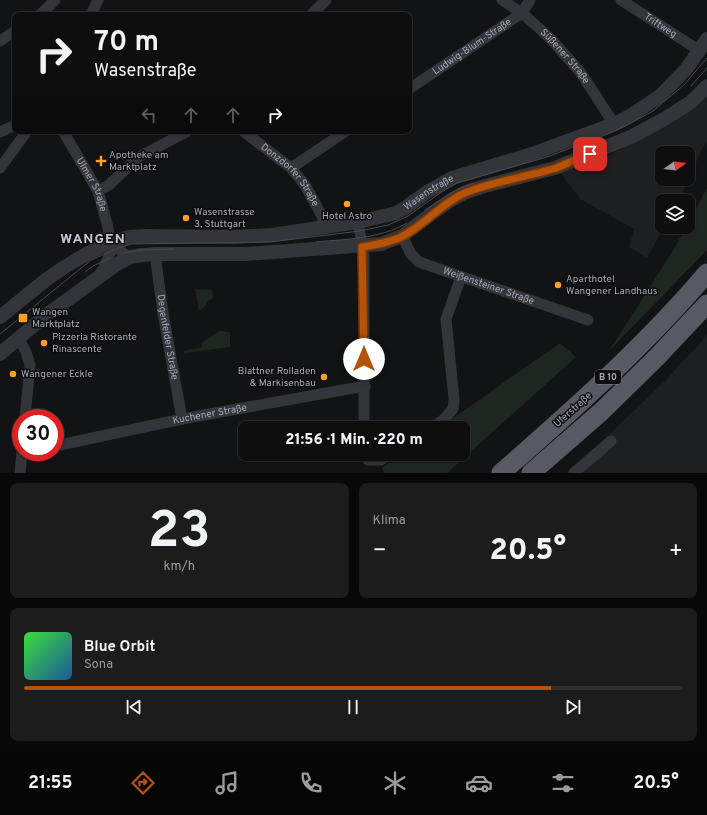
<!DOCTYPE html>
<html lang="de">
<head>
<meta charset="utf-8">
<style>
	:root { --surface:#0e0e0f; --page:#1c1c1d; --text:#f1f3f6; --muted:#9b9c9e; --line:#2e2e2f; --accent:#b45309 }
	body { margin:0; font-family:Overpass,sans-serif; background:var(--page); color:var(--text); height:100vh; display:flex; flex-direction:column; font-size:15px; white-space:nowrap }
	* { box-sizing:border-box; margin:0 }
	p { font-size:13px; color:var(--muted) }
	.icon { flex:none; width:22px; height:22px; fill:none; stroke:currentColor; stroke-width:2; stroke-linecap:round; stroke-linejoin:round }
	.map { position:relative; height:473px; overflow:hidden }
	.side { display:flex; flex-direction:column; gap:10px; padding:10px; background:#080808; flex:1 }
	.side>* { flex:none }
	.hud { position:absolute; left:12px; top:12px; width:400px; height:122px; border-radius:8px; box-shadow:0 1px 3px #0004,0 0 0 1px var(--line); background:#0e0e0f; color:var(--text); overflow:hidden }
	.needle { width:26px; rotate:76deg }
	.tools { position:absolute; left:655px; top:146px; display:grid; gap:8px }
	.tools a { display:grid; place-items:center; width:40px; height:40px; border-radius:8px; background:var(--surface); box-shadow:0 1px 3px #0004,0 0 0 1px var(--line); font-size:20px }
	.speed { position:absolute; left:12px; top:409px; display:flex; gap:8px; font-size:20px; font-weight:700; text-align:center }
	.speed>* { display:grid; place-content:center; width:52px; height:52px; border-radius:50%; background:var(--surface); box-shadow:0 1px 3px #0004,0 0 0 1px var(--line); line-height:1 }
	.speed .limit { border:6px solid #d22; background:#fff; color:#111 }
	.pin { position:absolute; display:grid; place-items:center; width:34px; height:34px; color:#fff; margin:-17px; border-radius:8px; box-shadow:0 2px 6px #0006 }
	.me { position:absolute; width:44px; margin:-22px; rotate:0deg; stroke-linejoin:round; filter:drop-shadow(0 0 3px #0008) }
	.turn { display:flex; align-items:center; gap:14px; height:84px; padding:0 16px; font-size:18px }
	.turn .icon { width:52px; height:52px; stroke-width:2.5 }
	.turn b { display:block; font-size:28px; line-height:34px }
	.lanes { display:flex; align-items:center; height:38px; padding:0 16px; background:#0003; justify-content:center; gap:20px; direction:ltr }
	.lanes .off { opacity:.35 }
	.big { font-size:30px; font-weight:800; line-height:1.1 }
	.side .widget { flex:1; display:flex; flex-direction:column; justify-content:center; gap:6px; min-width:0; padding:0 14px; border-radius:8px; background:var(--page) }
	.side .dial { align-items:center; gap:0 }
	.dial b { font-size:52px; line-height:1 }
	.song { display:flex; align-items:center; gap:12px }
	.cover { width:48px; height:48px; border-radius:6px; background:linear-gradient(135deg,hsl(120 70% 55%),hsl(210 70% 35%)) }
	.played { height:4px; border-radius:2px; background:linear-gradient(90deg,var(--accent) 80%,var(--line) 80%) }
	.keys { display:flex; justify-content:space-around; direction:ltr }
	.heat { display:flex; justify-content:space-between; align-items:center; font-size:22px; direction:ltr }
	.side .tiles { flex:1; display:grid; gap:10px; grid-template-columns:1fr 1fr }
	.widget:last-child { grid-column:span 2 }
	.trip { position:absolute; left:238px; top:421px; width:232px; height:40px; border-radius:8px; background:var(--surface); box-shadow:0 1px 3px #0004,0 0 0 1px var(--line); font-weight:800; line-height:40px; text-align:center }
	.dock { display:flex; height:64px; justify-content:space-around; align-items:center; background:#060606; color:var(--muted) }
	.dock .icon { width:28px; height:28px }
	.dock .on { color:var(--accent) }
	.dock b { font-size:18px; color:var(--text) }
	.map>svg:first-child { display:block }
	.built { fill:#1e1f21; fill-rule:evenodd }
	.green { fill:#1e271f }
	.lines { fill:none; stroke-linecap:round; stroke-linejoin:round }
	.minor { stroke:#33353a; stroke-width:11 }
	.tertiary { stroke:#33353a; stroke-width:14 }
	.trunk { stroke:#575a62; stroke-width:19 }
	.tram { stroke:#484b51; stroke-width:1 }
	.route-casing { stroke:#753606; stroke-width:10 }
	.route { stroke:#b45309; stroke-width:7 }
	.poi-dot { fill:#ff9f20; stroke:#0d0e0f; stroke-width:1.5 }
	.labels { text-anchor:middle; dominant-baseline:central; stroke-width:3; stroke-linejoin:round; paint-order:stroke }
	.shield { fill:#0d0e0f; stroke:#767b84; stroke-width:1 }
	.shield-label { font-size:9px; font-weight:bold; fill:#a3aab6 }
	.street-label { font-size:10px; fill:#a3aab6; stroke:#0d0e0f }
	.poi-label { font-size:10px; fill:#a3aab6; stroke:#0d0e0f; text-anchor:start }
	.district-label { font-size:14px; font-weight:bold; letter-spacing:1px; fill:#c4c9d2; stroke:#0d0e0f }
</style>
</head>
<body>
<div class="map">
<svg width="707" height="473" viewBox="0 0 707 473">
	<rect width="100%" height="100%" fill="#121314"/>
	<path class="built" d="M707,91V141L701,151L686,186L678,201H662V227H664L647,258L629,247L634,229L580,199L559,171L608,156L675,119ZM662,153H688V179H662Z
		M707,335V473H567L587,456L667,379Z"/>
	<path class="green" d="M707,188V250L609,351L674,249L686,227H688V224Z
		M195,289L212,290L213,298L209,300C205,304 206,309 199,310Z
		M219,331L230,332V347L185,353L184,351L202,347V343Z
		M560,343L576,357L447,473H384L382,468L402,454H463V428H439Z"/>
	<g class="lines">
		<g class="minor">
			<path id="s1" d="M502,0L522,13L551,39L581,73L614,124"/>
			<path id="s2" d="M621,0L700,51"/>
			<path d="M40,15L55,0"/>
			<path d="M91,15L98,0"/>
			<path d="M311,15L326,0"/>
			<path d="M0,41L15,31"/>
			<path id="s3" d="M409,89L522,13L530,0"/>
			<path id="s4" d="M63,131L98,191L107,224L111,242V251L104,268L99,275"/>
			<path id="s5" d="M243,131L291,168L305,185L322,216L325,227"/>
			<path d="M0,132L15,125"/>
			<path d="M0,168L27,131"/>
			<path d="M291,168L346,131"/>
			<path d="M98,191L109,185L137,158L188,131"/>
			<path d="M358,222L364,255V428"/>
			<path id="s6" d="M402,236L411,254L419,262L588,320"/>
			<path d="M111,242L123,253L130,257"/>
			<path id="s7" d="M155,254L163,313L182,419"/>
			<path d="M19,339L26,352L30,365L25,418"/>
			<path d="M431,428L442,421L453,409L454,399L446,319L461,277"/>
			<path id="s8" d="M55,446L182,419L365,386"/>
			<path d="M366,454L368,460H381L390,454"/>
			<path d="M20,473L22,452"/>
			<path d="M574,473L611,441"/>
		</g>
		<g class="tertiary">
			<path id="s9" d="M0,317L47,279L63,268L88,253L111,242L129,237L145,236L234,237L272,235L358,222L396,213L405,208L427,192L452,178L529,155L614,124L630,116L660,96L687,68L707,39"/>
			<path d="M0,354L45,316L117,264L130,257L142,255L155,254H246L381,244L402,236L438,209L451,200L466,192L485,186L555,168L633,136L666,118L691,102L707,86"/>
		</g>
		<path class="trunk" d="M501,473C573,410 645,346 707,273
			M531,473L602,411L657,357L707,304"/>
		<path class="tram" d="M691,86L707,68
			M425,210L458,189L474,183
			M316,242C346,239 380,239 407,223
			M123,253L142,250L174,249
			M85,272L93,266L110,258
			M0,334L91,260L118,248L131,244L270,242L360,231L388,225L408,216L440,193L457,183L547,157L613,132L635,121L653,111L684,85L707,58"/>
	</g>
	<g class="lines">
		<defs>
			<path id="route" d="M364,359L362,247C376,245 388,243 401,237C424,226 441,203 467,192C495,181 527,177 556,168C567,164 578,158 590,154"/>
		</defs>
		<use href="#route" class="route-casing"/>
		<use href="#route" class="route"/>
	</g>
	<g class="poi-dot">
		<path d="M99 155h4v4h4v4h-4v4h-4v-4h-4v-4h4z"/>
		<circle cx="347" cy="204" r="4"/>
		<circle cx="186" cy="218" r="4"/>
		<circle cx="558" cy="285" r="4"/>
		<rect x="18" y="313" width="10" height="10" rx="2"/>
		<circle cx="44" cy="343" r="4"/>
		<circle cx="13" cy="374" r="4"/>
		<circle cx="324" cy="377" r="4"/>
	</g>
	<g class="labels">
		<rect class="shield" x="595" y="370" width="26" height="14" rx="3"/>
		<g class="shield-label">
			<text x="608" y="377">B 10</text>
		</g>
		<g class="street-label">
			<text stroke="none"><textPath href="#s2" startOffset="47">Triftweg</textPath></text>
			<text stroke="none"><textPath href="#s3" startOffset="76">Ludwig-Blum-Straße</textPath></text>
			<text stroke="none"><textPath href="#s1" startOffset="85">Süßener Straße</textPath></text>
			<text stroke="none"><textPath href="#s5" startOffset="65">Donzdorfer Straße</textPath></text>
			<text stroke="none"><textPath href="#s4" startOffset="61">Ulmer Straße</textPath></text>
			<text stroke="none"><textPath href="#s9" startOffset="461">Wasenstraße</textPath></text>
			<text stroke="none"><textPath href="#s6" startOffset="105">Weißensteiner Straße</textPath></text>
			<text stroke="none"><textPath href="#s7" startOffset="84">Degenfelder Straße</textPath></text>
			<text transform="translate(573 410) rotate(-42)">Uferstraße</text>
			<text stroke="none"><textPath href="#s8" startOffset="158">Kuchener Straße</textPath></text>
		</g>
		<g class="poi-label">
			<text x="109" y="155">Apotheke am<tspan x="109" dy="12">Marktplatz</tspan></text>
			<text x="194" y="212">Wasenstrasse<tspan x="194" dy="12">3, Stuttgart</tspan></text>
			<text x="347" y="216" text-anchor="middle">Hotel Astro</text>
			<text x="566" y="279">Aparthotel<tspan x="566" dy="12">Wangener Landhaus</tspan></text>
			<text x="32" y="312">Wangen<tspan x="32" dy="12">Marktplatz</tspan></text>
			<text x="52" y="337">Pizzeria Ristorante<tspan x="52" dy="12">Rinascente</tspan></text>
			<text x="316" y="371" text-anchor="end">Blattner Rolladen<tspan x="316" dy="12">&amp; Markisenbau</tspan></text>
			<text x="21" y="374">Wangener Eckle</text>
		</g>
		<g class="district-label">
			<text x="93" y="239">WANGEN</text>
		</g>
	</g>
</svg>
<div class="tools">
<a><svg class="needle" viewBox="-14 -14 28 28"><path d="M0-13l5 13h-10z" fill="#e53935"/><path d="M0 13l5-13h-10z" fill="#9b9c9e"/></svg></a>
<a><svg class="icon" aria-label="layers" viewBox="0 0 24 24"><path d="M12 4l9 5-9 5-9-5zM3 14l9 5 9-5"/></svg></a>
</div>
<div class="speed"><div class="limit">30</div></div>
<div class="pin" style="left:590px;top:154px;background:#d93025"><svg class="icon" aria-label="arrive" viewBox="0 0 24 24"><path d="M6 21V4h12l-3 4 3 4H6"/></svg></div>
<svg class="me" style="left:364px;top:359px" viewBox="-20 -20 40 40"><circle r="19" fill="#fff"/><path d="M0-13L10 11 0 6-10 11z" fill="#b45309"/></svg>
<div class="trip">21:56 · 1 Min. · 220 m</div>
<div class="hud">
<div class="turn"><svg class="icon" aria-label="right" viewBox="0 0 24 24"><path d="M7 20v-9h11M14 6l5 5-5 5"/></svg><div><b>70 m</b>Wasenstraße</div></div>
<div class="lanes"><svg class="icon off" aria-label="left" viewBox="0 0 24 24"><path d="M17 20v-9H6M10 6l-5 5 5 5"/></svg><svg class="icon off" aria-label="ahead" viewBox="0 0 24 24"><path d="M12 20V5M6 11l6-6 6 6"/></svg><svg class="icon off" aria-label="ahead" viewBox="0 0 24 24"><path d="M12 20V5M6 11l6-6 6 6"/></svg><svg class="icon" aria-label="right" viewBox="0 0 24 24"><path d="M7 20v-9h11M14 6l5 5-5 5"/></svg></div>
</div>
</div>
<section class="side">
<div class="tiles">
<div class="widget dial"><b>23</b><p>km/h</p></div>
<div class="widget"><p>Klima</p>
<div class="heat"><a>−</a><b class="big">20.5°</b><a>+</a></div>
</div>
<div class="widget">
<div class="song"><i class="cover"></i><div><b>Blue Orbit</b><p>Sona</p></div></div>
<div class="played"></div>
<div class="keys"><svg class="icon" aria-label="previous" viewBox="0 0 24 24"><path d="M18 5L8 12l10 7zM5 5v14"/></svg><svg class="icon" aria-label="pause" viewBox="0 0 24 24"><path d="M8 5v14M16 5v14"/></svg><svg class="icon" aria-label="next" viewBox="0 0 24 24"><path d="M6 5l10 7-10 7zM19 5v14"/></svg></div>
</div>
</div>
</section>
<nav class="dock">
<b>21:55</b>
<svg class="icon on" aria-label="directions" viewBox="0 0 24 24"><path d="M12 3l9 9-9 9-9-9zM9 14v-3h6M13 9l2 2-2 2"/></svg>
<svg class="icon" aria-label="music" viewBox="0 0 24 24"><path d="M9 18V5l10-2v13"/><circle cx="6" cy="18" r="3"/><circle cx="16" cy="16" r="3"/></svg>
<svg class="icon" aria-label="phone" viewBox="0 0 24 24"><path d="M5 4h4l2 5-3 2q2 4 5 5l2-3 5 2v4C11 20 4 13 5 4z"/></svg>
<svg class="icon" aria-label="climate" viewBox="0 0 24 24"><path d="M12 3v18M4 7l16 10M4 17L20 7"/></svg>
<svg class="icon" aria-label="car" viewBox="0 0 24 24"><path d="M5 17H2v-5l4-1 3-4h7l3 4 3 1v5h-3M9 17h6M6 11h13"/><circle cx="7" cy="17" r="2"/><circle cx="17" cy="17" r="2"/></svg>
<svg class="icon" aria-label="filters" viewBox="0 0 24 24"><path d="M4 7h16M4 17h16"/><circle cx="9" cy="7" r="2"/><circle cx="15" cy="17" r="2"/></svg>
<b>20.5°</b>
</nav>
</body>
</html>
